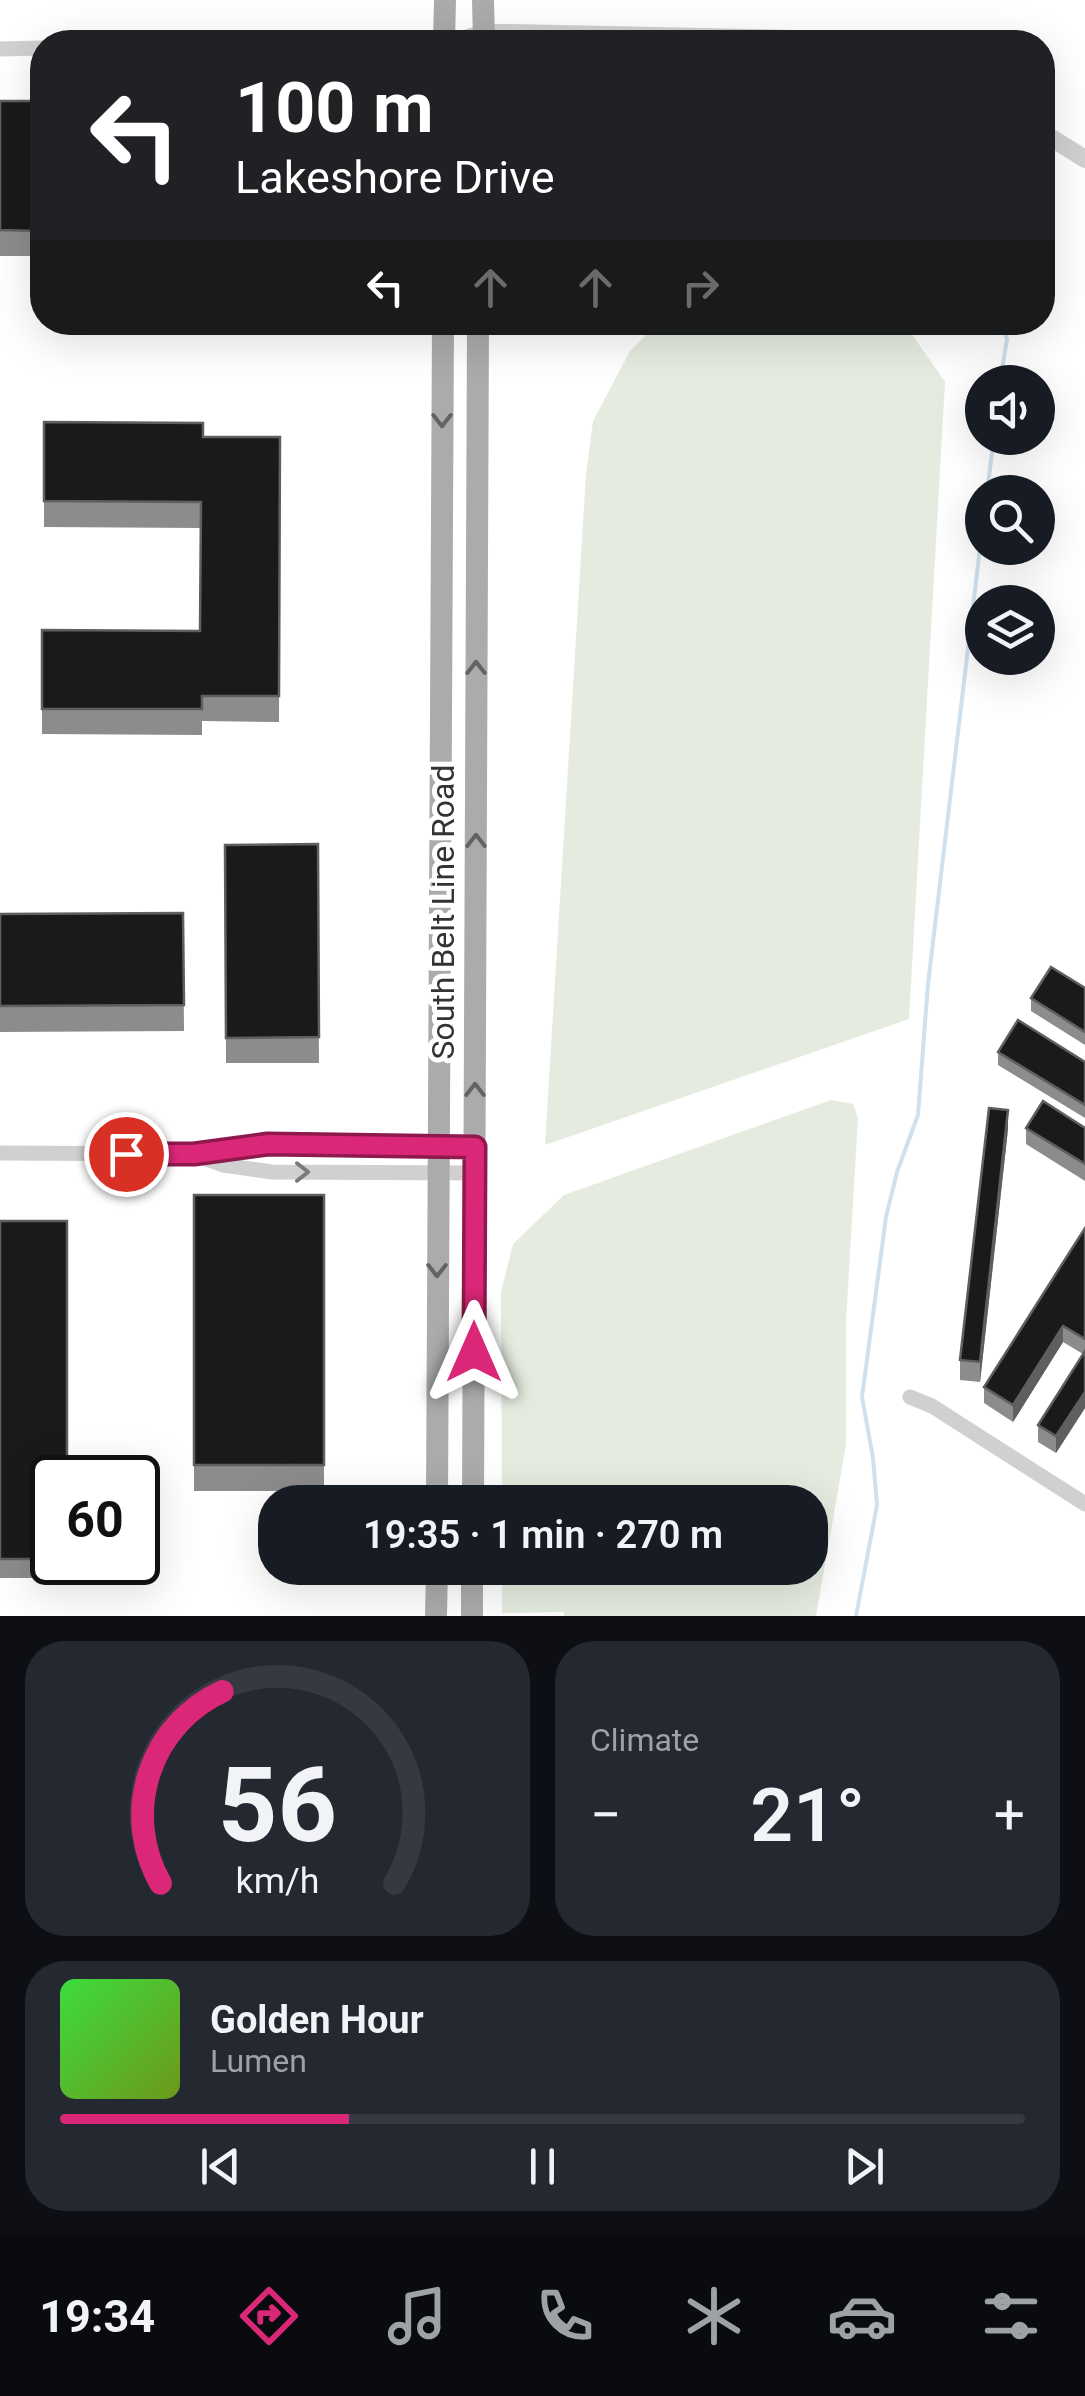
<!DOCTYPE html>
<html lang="en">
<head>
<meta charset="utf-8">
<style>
	:root { --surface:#171b24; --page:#242831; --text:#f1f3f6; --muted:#9ea1a6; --line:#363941; --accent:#db2777 }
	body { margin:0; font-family:Roboto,sans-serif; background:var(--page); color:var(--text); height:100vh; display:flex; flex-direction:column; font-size:38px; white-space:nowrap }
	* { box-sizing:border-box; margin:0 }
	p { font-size:32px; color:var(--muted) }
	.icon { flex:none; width:55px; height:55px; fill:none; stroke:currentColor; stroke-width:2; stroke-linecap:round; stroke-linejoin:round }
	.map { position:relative; height:1616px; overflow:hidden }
	.drawer { display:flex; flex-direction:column; gap:25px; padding:25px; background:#0d0f14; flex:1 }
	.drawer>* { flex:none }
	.top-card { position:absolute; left:30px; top:30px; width:1025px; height:305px; border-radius:40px; box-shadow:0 10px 40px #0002; background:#202124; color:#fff; overflow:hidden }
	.fabs { position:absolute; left:965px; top:365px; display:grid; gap:20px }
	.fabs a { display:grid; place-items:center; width:90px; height:90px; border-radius:50%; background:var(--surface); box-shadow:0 10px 40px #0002; font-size:50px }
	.speed { position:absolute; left:30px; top:1455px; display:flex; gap:20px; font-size:50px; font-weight:700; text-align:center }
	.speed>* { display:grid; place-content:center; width:130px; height:130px; border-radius:50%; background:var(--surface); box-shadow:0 10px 40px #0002; line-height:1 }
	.speed .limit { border:5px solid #111; border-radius:15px; background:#fff; color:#111 }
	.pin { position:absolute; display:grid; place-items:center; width:85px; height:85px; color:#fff; margin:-42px; border:5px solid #fff; border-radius:50%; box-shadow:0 2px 10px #0007 }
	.me { position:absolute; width:110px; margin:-55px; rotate:0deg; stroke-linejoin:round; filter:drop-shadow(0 0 8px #0008) }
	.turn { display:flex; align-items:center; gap:35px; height:210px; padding:0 40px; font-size:45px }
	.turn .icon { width:130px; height:130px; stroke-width:2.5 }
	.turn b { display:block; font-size:70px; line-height:85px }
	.lanes { display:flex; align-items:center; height:95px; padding:0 40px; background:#0003; justify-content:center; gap:50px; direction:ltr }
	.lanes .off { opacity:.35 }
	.big { font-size:75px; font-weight:600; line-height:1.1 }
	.drawer .tile { flex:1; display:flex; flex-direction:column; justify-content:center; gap:15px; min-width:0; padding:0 35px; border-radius:40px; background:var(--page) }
	.drawer .dial { align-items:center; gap:0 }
	.dial svg { height:260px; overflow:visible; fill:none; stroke:var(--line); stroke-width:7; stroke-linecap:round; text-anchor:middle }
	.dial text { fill:var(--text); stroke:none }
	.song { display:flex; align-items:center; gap:30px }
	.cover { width:120px; height:120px; border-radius:15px; background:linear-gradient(135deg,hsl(120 70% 55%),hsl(80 70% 35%)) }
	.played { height:10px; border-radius:5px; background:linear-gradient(90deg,var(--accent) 30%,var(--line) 30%) }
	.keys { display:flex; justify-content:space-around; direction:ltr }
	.heat { display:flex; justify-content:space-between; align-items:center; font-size:55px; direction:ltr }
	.drawer .tiles { flex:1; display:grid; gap:25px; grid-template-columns:1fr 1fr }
	.tile:last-child { grid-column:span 2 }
	.trip { position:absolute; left:258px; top:1485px; width:570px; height:100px; border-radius:40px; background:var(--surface); box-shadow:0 10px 40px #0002; font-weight:600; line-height:100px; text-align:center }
	.menu { display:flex; height:160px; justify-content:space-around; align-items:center; background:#090b0e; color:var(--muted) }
	.menu .icon { width:70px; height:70px }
	.menu .on { color:var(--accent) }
	.menu b { font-size:45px; color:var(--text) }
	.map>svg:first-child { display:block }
	.green { fill:#e5ecdf }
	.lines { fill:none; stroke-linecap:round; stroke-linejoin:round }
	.stream { stroke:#cfe0ee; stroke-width:4 }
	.minor { stroke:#d0d0d0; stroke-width:15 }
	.tertiary { stroke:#d0d0d0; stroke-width:18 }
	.primary { stroke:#ababab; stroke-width:22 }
	.wall { fill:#8c8c8c }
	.shaded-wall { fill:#5f5f5f }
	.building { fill:#1a1a1a; stroke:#5f5f5f; stroke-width:2.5 }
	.oneway { stroke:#636363 }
	.oneway2 { stroke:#7a7a7a }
	.route-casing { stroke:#8e194d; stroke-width:25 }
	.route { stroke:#db2777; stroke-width:18 }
	.labels { text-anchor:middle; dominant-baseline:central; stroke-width:10; stroke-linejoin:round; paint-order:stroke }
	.street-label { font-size:32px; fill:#333; stroke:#fff }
</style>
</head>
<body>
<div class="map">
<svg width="1085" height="1616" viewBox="0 0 1085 1616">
	<rect width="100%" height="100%" fill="#fff"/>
	<path class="green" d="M658,323H904L945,382L909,1019L545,1145L586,474L593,421L630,351Z
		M831,1100L853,1104L858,1118L846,1321V1445L816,1616H564V1612L502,1613V1568H810V1502H502L501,1292L513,1244L564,1195Z"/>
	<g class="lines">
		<path class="stream" d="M1000,382L1007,339L1002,322
			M987,492L994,438
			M856,1616L877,1505L873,1458L862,1397L886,1217L897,1172L918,1115L928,984L982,531"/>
		<path class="minor" d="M0,49L42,48
			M0,1153L194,1154L268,1144L475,1147
			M198,1156L223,1165L272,1172L475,1173
			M910,1397L932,1406L1085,1504"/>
		<path class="tertiary" d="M457,42L483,33H512L795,39L827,42
			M1042,132L1085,159"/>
		<path class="primary" d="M483,0L484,42
			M444,42L445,0
			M437,1502L443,322
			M473,1502L478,322
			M436,1616L437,1568
			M472,1616V1568"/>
	</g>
	<path class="wall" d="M0,101H42V256H0Z
		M44,422L203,437H280L279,722L202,721V735L42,734V630L200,631L201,528L44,527Z
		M318,844L319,1063H226L225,845Z
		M183,913L184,1031L0,1032V914Z
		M1085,988V1045L1031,1011V998Z
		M998,1052L1085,1062V1118L998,1065Z
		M1026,1128H1085V1181L1026,1144Z
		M1008,1129L980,1382L960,1380V1360Z
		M194,1195H324V1491H194Z
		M0,1221L52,1478V1562H66V1578H0Z
		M1085,1228V1408L1056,1453L1038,1442V1425L1083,1354L1063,1342L1013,1422L984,1403V1387Z"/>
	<path class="shaded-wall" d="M1008,1110V1129L980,1382V1362Z
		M1063,1326V1342L1013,1422V1405Z
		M1085,1392V1408L1056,1453V1436Z"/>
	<path class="building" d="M0,101H42V231L0,230Z
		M44,422L203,423V437H280L279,696H202V709H42V630L200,631L201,502L44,501Z
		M318,844L319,1037L226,1038L225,845Z
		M183,913L184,1005L0,1006V914Z
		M1051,967L1085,988V1032L1031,998Z
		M1018,1020L1085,1062V1105L998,1052Z
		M1043,1101L1085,1128V1164L1026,1128Z
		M989,1108L1008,1110L980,1362L960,1360Z
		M194,1195H324V1465H194Z
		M0,1221H67V1478H52V1559H0Z
		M1085,1228V1339L1063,1326L1013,1405L984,1387Z
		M1085,1351V1392L1056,1436L1038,1425Z"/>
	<defs><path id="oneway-chevron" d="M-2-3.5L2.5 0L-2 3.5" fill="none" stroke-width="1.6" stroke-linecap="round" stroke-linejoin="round" transform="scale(2.5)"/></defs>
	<g class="oneway">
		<use href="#oneway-chevron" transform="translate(442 420) rotate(90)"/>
		<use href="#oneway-chevron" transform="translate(476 668) rotate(-90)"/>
		<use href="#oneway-chevron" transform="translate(476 841) rotate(-90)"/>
		<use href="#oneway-chevron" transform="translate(475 1090) rotate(-90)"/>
		<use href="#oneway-chevron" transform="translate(437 1270) rotate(90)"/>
	</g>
	<use class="oneway2" href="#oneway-chevron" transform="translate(302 1172)"/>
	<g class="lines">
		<defs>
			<path id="route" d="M126,1154H194L268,1144L475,1147L474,1352"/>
		</defs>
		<use href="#route" class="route-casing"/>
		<use href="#route" class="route"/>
	</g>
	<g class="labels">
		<g class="street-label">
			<text transform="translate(443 912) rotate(-90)">South Belt Line Road</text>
		</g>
	</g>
</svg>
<div class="fabs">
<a><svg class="icon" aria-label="sound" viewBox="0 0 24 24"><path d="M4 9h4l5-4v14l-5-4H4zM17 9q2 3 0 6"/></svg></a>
<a><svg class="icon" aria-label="search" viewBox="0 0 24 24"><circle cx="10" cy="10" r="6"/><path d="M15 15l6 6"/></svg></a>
<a><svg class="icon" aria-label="layers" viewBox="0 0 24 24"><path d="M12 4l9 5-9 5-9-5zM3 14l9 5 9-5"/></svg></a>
</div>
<div class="speed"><div class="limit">60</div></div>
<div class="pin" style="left:126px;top:1154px;background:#d93025"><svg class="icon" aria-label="arrive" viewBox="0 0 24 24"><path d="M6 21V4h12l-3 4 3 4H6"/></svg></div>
<svg class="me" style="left:474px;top:1352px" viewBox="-20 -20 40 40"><path d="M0-17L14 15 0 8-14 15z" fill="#db2777" stroke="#fff" stroke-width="4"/></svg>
<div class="trip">19:35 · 1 min · 270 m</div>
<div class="top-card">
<div class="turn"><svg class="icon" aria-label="left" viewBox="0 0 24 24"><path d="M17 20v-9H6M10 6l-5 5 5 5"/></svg><div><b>100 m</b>Lakeshore Drive</div></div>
<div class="lanes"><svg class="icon" aria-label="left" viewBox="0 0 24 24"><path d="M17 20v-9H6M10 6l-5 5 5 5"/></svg><svg class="icon off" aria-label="ahead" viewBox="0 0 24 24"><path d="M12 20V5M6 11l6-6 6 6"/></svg><svg class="icon off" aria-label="ahead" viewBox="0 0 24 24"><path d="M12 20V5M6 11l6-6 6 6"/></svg><svg class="icon off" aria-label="right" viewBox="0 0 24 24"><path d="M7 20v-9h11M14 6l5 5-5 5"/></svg></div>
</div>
</div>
<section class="drawer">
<div class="tiles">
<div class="tile dial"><svg viewBox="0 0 100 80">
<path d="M14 69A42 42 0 1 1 86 69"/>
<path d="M14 69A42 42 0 0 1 33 10" stroke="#db2777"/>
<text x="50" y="56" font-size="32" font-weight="700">56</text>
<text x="50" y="72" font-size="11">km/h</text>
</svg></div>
<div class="tile"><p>Climate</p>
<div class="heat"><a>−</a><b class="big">21°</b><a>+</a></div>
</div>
<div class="tile">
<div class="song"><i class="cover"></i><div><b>Golden Hour</b><p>Lumen</p></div></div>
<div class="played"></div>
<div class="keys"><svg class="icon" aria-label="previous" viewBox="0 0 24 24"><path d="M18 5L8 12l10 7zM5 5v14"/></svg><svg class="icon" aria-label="pause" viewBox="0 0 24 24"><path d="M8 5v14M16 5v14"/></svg><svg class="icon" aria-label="next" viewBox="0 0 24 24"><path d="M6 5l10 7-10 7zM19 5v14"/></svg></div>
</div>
</div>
</section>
<nav class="menu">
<b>19:34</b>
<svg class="icon on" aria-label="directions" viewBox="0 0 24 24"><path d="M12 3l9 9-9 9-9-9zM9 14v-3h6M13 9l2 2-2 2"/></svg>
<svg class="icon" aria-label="music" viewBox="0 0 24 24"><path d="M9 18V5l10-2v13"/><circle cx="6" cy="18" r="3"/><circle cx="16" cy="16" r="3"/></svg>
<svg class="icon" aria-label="phone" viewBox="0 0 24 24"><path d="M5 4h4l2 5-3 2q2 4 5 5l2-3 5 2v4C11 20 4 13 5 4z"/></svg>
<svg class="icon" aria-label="climate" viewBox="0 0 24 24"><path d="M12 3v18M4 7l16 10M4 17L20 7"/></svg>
<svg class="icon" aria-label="car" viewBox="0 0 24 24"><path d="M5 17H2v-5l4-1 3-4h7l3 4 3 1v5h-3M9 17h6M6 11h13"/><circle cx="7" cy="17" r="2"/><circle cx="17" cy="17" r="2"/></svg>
<svg class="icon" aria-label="filters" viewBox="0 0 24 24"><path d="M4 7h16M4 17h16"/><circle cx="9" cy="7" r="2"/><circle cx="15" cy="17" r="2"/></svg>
</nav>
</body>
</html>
